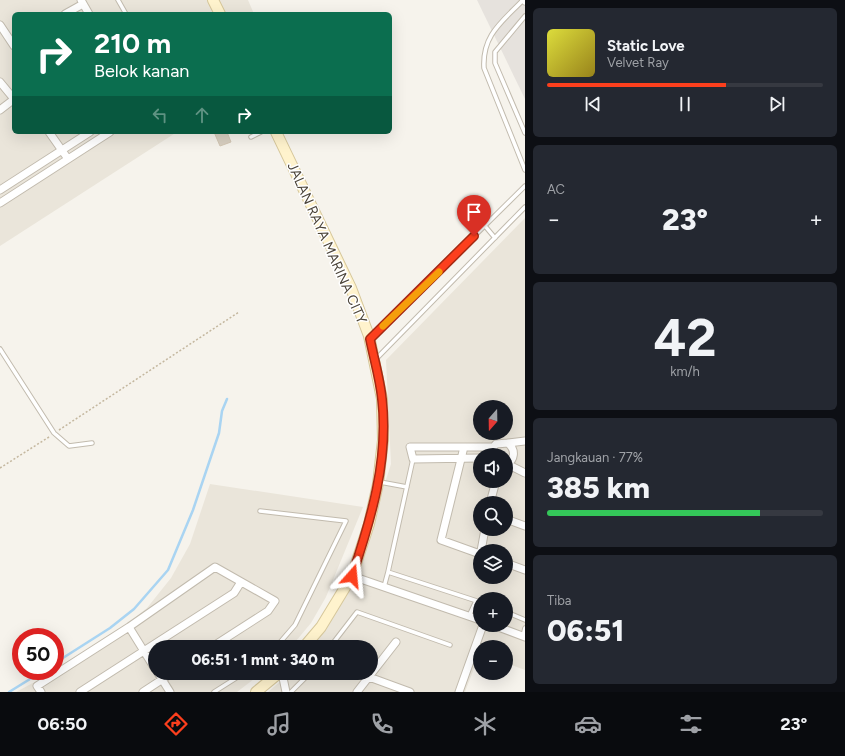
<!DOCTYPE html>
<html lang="id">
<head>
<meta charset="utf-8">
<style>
	:root { --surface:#171b24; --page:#242831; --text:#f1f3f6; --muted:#9ea1a6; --line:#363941; --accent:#fc3f1d }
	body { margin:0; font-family:Figtree,sans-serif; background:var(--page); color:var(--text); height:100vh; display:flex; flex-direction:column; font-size:15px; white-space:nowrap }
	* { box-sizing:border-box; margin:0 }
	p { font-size:13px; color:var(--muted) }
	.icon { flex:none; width:22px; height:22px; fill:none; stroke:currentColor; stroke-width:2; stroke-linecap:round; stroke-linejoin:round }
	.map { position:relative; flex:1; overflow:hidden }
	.sheet { display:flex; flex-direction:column; gap:8px; padding:8px; background:#0d0f14; width:320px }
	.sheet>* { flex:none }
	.guide { position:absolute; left:12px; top:12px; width:380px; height:122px; border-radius:6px; box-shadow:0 4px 16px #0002; background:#0b6e4f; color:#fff; overflow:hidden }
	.needle { width:26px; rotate:200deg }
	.fabs { position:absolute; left:473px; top:400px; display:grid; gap:8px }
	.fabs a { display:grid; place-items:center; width:40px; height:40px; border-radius:50%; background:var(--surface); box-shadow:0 4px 16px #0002; font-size:20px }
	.speed { position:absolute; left:12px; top:628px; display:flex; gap:8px; font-size:20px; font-weight:700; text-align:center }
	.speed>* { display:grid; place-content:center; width:52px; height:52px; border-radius:50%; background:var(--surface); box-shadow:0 4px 16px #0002; line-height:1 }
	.speed .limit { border:6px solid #d22; background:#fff; color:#111 }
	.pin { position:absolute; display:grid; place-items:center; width:34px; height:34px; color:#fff; margin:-41px -17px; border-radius:50% 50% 50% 0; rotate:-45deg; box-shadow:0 0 4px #0007 }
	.pin .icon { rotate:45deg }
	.me { position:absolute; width:44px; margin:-22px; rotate:18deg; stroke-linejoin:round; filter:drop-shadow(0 0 3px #0008) }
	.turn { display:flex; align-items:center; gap:14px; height:84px; padding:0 16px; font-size:18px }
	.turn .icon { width:52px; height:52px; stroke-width:2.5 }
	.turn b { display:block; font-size:28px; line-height:34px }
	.lanes { display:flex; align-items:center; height:38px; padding:0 16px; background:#0003; justify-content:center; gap:20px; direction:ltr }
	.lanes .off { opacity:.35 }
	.big { font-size:30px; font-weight:800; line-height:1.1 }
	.sheet .card { flex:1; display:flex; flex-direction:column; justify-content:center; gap:6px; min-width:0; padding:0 14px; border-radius:6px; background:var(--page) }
	.sheet .dial { align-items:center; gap:0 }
	.dial b { font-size:52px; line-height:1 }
	.song { display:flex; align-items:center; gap:12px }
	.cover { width:48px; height:48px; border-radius:6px; background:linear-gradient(135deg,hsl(60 70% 55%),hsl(50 70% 35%)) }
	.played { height:4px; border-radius:2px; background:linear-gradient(90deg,var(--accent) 65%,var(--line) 65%) }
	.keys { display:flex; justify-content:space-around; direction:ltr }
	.heat { display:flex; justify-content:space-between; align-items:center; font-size:22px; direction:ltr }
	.charge { height:6px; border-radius:3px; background:linear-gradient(90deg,#34c759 77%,var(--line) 0) }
	.trip { position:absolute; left:148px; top:640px; width:230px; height:40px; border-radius:20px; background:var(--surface); box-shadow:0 4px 16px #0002; font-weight:800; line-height:40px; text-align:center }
	.tabs { display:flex; height:64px; justify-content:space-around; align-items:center; background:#090b0e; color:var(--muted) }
	.tabs .icon { width:28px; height:28px }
	.tabs .current { color:var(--accent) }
	.tabs b { font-size:18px; color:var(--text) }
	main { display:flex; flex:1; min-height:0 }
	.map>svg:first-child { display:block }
	.residential { fill:#eae5da; fill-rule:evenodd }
	.industrial { fill:#e6e2dd }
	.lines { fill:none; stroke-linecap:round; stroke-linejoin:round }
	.stream { stroke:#a9d4f2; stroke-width:2.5 }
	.building { fill:#d8cfc1; stroke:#d3c7b4 }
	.service-casing { stroke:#c2bbae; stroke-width:5.5 }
	.minor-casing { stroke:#c2bbae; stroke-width:9 }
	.secondary-casing { stroke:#d6c79b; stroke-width:12 }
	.path { stroke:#c4b79f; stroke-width:1.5; stroke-dasharray:2 2; stroke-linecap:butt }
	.service { stroke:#fff; stroke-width:3.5 }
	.minor { stroke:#fff; stroke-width:7 }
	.secondary { stroke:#fff3cd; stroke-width:10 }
	.route-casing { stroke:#a42913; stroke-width:10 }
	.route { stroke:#fc3f1d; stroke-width:7 }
	.slow { stroke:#f59e0b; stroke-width:7 }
	.labels { text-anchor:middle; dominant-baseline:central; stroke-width:3; stroke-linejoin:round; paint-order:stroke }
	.street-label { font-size:14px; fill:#4b4439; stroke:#fff }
</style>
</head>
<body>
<main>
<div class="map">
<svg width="525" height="692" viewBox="0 0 525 692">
	<rect width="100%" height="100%" fill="#f6f3ec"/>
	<path class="residential" d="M0,0H248L254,14H14V132H177L0,246Z
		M525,218V670L506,663V647H480V653L465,692H268L290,673H371V647H313L351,589L391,464L386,360ZM480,407H506V433H480ZM480,455H506V481H480ZM480,503H506V529H480ZM480,551H506V577H480ZM480,599H506V625H480Z
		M210,484L363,507L326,597L311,623L291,647H155V673H262L237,692H16L55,671L116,633L147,608L171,578L190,544Z"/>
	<path class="industrial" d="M477,0H525V99Z"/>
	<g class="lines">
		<path class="stream" d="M55,663L110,628L134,609L168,570L193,510L219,433L222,411L227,399
			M9,692L43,671"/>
	</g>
	<path class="building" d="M214,132H227L231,142L220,146Z"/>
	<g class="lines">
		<defs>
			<path id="service" d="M118,0L126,14
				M523,0C502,22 482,35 484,68L525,170
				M525,16L495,52V63L525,133
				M251,137L261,132
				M485,226L495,238
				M371,338L525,186
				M0,349L54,433L69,446L92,443
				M376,359L525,207
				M413,459L388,572L480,602
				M380,482L407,487
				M260,511L346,521L295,625L276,647
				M384,587L388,572
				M506,612L525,620
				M469,616L476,601
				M523,636L525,628
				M330,647L357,612L450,645
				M214,692L244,673
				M291,692L310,673"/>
			<path id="minor" d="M81,0L89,14
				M524,0L525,1
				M65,14L83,4
				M0,25L14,46
				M0,82L14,99
				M0,110L13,100
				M49,132L68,159
				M0,190L90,132
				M0,203L110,132
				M508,443L525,441
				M464,447L441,540L480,554
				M491,455V450L496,444L508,443C516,450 515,460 506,465
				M480,458L413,459L410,447H493
				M507,464L525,473
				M490,503L496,481
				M506,519L525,526
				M481,551L485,529
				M506,563L525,570
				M352,576L480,620
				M493,625L525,637
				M129,627L155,669
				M158,673L170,692
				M282,673L286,692
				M369,677L410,692
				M41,692L37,686L129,627L215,567L275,601L268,611L212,647
				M80,692L234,593L241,582
				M143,692L172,673
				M357,692L396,642
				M459,692L483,625"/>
			<path id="secondary" d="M213,0L220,14
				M276,132L351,288L369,336L382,399L383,440L378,484L369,524L352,576L321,627L304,647
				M256,692L279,673"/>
		</defs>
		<use href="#service" class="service-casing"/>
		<use href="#minor" class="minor-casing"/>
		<use href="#secondary" class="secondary-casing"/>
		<path class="path" d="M59,430L239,312
			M0,468L49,437"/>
		<use href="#service" class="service"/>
		<use href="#minor" class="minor"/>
		<use href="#secondary" class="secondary"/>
	</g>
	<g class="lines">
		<defs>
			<path id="route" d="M352,576C371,519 389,460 382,399C380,379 374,359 370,339L474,236"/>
		</defs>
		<use href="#route" class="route-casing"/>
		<use href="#route" class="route"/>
		<path class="slow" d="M383,326L439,272"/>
	</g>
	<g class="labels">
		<g class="street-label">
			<text transform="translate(327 243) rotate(66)">JALAN RAYA MARINA CITY</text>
		</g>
	</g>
</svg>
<div class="fabs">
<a><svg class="needle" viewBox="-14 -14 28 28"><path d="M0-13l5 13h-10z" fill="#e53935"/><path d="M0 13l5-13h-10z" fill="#9ea1a6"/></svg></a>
<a><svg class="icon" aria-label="sound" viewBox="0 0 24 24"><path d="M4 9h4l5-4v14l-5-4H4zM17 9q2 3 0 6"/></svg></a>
<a><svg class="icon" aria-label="search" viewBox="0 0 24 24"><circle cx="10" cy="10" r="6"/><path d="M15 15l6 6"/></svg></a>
<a><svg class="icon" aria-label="layers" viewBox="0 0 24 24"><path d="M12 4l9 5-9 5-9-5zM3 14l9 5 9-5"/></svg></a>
<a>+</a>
<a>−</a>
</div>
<div class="speed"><div class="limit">50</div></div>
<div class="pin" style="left:474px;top:236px;background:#d93025"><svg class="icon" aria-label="arrive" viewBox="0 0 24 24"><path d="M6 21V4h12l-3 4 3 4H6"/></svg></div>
<svg class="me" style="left:352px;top:576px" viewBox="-20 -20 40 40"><path d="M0-17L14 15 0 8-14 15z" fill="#fc3f1d" stroke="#fff" stroke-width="4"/></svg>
<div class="trip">06:51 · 1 mnt · 340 m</div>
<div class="guide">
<div class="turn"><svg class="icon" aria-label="right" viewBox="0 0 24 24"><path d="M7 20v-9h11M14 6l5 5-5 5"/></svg><div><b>210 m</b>Belok kanan</div></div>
<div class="lanes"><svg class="icon off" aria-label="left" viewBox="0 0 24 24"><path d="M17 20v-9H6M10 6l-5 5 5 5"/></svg><svg class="icon off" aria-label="ahead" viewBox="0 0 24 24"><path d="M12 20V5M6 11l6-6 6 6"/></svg><svg class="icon" aria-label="right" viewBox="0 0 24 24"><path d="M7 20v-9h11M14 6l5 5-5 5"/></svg></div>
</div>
</div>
<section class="sheet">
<div class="card">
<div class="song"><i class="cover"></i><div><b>Static Love</b><p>Velvet Ray</p></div></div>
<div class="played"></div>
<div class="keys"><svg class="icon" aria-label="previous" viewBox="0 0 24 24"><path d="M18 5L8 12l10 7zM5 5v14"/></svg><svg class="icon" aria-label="pause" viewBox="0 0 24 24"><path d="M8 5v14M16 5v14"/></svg><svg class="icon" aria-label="next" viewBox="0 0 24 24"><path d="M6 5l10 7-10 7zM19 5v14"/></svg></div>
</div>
<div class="card"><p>AC</p>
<div class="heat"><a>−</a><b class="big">23°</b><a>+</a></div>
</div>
<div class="card dial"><b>42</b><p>km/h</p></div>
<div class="card"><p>Jangkauan · 77%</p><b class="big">385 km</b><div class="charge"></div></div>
<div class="card"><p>Tiba</p><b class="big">06:51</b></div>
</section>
</main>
<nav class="tabs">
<b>06:50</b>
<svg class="icon current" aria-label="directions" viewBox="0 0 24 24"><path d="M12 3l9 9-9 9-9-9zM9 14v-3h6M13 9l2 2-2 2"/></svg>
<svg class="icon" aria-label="music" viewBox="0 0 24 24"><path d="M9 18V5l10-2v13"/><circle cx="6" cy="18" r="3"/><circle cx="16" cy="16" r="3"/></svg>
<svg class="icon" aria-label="phone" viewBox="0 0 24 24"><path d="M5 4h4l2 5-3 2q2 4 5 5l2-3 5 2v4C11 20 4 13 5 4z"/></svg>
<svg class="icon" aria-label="climate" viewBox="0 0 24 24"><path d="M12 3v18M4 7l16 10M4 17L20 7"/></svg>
<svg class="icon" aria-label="car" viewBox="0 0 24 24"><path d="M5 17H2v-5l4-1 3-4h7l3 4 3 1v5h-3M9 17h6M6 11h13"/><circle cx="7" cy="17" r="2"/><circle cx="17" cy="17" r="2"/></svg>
<svg class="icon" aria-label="filters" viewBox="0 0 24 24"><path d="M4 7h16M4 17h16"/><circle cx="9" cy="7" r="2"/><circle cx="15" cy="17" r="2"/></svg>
<b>23°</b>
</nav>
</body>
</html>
